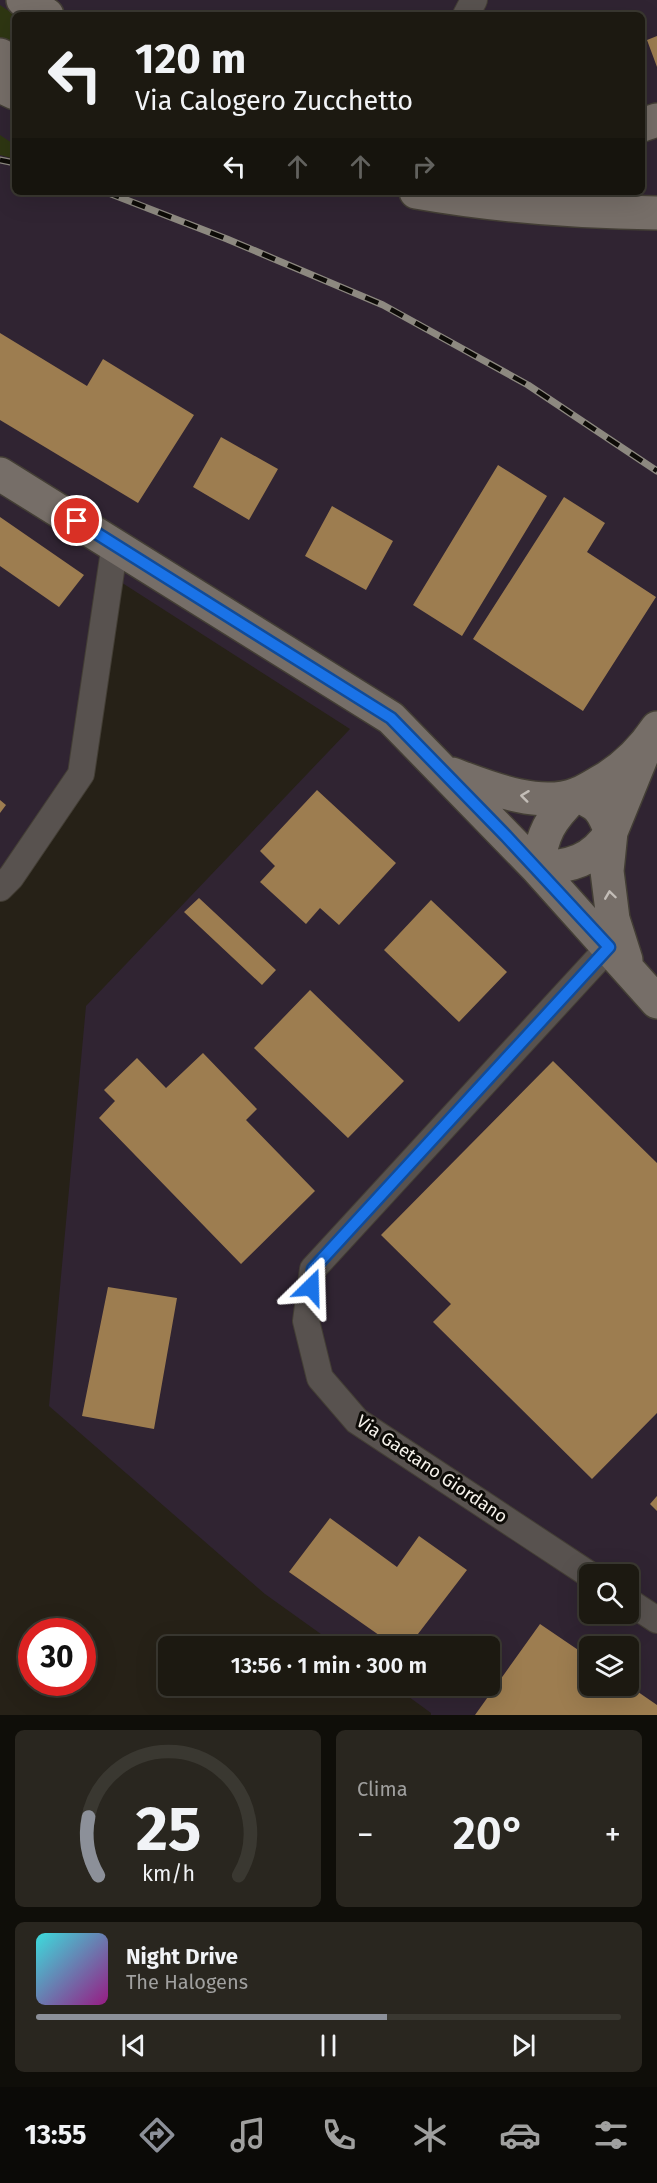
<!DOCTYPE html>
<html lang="it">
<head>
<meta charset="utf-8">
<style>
	:root { --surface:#1c1911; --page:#29261f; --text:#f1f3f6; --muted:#a0a09f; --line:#3a3831; --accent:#8c9099 }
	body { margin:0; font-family:"Fira Sans",sans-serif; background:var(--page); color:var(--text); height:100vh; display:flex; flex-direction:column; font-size:22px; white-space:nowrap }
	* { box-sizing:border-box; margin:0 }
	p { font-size:20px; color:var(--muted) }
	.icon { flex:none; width:33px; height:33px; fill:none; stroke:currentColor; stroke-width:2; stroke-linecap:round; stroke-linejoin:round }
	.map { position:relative; height:1715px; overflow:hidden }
	.drawer { display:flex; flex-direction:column; gap:15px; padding:15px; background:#0f0e09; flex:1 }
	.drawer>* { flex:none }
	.guide { position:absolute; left:12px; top:12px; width:633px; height:183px; border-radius:9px; box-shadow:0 6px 24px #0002,0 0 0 2px var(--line); background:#1c1911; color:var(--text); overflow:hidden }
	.controls { position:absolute; left:579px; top:1564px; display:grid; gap:12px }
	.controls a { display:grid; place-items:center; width:60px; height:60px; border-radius:9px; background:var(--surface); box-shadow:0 6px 24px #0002,0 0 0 2px var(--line); font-size:30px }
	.speed { position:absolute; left:18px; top:1618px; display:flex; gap:12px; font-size:30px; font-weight:700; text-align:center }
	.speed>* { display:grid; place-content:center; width:78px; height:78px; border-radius:50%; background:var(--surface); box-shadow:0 6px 24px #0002,0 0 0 2px var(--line); line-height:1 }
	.speed .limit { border:9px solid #d22; background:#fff; color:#111 }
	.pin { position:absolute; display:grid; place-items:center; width:51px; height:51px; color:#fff; margin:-26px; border:3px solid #fff; border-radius:50%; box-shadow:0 2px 6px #0007 }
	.me { position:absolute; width:66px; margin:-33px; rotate:22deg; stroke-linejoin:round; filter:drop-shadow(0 0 4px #0008) }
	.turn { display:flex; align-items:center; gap:21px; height:126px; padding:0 24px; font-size:27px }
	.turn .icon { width:78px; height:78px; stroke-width:2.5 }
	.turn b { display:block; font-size:42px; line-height:51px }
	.lanes { display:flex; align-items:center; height:57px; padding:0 24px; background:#0003; justify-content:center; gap:30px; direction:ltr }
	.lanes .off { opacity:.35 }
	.big { font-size:45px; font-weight:600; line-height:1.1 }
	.drawer .card { flex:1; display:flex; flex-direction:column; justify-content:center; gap:9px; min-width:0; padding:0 21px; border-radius:9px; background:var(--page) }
	.drawer .dial { align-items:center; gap:0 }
	.dial svg { height:156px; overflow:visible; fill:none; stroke:var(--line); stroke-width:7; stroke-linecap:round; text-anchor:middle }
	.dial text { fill:var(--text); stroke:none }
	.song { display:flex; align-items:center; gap:18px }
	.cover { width:72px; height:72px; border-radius:9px; background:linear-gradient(135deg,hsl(180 70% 55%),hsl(310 70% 35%)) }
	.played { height:6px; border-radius:3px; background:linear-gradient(90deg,var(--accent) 60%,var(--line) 60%) }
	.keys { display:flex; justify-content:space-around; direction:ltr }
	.heat { display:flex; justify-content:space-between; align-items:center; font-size:33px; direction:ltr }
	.drawer .tiles { flex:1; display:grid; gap:15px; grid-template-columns:1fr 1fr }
	.card:last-child { grid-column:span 2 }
	.trip { position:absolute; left:158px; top:1636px; width:342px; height:60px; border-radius:9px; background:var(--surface); box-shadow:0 6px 24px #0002,0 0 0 2px var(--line); font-weight:600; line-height:60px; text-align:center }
	.tabs { display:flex; height:96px; justify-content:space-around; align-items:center; background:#0b0a07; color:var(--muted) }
	.tabs .icon { width:42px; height:42px }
	.tabs .current { color:var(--accent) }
	.tabs b { font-size:27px; color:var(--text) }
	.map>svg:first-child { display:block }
	.industrial { fill:#302432; fill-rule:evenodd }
	.green { fill:#2e3612 }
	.building { fill:#9d7d50 }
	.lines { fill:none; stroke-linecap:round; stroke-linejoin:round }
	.minor-casing { stroke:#433e35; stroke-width:28 }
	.secondary-casing { stroke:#433e35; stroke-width:36 }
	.minor { stroke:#58524f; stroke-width:26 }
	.secondary { stroke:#766e68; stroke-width:33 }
	.rail-casing { stroke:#8d8980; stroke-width:7 }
	.rail { stroke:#0d0b07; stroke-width:4.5; stroke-dasharray:14; stroke-linecap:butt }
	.oneway { stroke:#c3bdb7 }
	.route-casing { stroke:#114b97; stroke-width:15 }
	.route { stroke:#1a73e8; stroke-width:10 }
	.labels { text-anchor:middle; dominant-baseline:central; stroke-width:6; stroke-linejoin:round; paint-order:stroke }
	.street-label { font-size:18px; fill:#f6f2eb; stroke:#0d0b07 }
</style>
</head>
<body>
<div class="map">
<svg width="657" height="1715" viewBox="0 0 657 1715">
	<rect width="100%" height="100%" fill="#262117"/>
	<path class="industrial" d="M0,0H657V1715H431V1713L394,1686H489V1647H339L265,1594L49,1406L86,1006L350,729L102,570L75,771L0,871ZM15,15H642V192H15ZM590,1575H628V1614H590ZM590,1647H628V1686H590Z"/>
	<path class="green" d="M0,5L15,15V47L0,41Z
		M0,135L15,145V159L0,155Z"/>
	<path class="building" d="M657,36V67L647,40Z
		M0,333L87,386L103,359L194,415L138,503L0,420Z
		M221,437L278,469L249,520L193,487Z
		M498,465L547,496L462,636L413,605Z
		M564,497L605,523L587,552L656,597L583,711L473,639Z
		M332,506L393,541L366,590L305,556Z
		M0,517L84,575L59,607L0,566Z
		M317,790L396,863L339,925L320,908L306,924L260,882L275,866L260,851Z
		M0,800L6,805L0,813Z
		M199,898L276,970L262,985L184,912Z
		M431,900L507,972L459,1022L384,950Z
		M310,990L404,1081L348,1138L254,1048Z
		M203,1053L257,1109L246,1120L315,1191L241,1264L99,1118L115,1101L104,1090L137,1058L166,1088Z
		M553,1061L657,1163V1413L592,1479L433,1322L451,1304L381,1235Z
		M108,1287L177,1298L154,1429L82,1416Z
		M657,1496V1511L650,1504Z
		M330,1518L397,1567L419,1536L467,1570L408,1647H396L289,1572Z
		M540,1624L590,1658V1686L628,1685L657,1705V1715H475Z"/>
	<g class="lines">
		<defs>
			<path id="minor" d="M466,15L474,0
				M0,888L11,877L81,774L115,544
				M590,1575L357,1421L320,1378L306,1321L313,1269L609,947
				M628,1601L657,1620"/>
			<path id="secondary" d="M23,0L47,15
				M0,55L15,64
				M0,86L15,93
				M642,125L657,120
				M416,192C496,206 576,212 657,213
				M0,474L391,718L537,868L657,1002
				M452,774C487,787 539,809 577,794C586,791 596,784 605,779C626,766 643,749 657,728
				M575,795C599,804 602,809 611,832C593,861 570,867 537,868C543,832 549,821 575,795Z
				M626,960L613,919L607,871L611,832L644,751"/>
		</defs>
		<use href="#minor" class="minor-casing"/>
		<use href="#secondary" class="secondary-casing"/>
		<use href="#minor" class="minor"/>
		<use href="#secondary" class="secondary"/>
		<defs>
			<path id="rail" d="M0,160L15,163
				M106,192L227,239L383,305L528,385L657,471"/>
		</defs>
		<use href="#rail" class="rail-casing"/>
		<use href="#rail" class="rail"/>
	</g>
	<defs><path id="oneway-chevron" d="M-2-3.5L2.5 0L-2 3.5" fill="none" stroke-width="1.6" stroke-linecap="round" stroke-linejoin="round" transform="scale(1.5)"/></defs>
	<g class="oneway">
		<use href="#oneway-chevron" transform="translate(525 796) rotate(-173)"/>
		<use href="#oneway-chevron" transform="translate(610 895) rotate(-98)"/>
	</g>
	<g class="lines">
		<defs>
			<path id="route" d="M77,521L391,718L506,836L609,947L313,1269L311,1287"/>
		</defs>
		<use href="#route" class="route-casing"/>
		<use href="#route" class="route"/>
	</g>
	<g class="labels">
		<g class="street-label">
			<text transform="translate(432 1469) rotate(34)">Via Gaetano Giordano</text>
		</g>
	</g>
</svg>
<div class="controls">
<a><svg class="icon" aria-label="search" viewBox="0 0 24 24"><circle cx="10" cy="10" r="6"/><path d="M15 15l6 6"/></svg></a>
<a><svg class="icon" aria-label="layers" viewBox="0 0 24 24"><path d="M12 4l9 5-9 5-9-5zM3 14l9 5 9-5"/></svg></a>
</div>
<div class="speed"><div class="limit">30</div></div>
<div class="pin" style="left:77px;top:521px;background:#d93025"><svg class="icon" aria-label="arrive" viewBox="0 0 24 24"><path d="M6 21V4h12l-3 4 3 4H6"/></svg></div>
<svg class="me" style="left:311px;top:1287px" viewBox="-20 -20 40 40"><path d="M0-17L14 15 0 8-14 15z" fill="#1a73e8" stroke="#fff" stroke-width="4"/></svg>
<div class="trip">13:56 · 1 min · 300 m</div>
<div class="guide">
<div class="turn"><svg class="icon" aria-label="left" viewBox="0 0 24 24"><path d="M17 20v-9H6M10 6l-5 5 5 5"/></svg><div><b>120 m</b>Via Calogero Zucchetto</div></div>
<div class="lanes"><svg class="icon" aria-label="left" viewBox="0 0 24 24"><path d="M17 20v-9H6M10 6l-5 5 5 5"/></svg><svg class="icon off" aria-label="ahead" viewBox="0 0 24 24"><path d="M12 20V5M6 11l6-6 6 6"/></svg><svg class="icon off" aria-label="ahead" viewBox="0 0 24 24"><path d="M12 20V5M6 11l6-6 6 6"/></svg><svg class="icon off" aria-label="right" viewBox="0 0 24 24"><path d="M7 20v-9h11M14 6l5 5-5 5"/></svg></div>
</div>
</div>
<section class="drawer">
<div class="tiles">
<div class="card dial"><svg viewBox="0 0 100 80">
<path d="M14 69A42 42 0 1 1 86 69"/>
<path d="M14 69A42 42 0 0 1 9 39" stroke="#8c9099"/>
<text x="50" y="56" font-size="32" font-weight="700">25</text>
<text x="50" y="72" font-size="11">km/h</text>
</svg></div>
<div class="card"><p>Clima</p>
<div class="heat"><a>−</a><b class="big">20°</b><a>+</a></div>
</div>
<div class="card">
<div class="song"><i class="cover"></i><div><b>Night Drive</b><p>The Halogens</p></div></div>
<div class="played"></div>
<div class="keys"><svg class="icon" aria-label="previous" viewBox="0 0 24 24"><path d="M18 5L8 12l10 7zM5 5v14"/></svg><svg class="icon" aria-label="pause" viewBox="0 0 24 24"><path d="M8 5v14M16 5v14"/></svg><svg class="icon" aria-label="next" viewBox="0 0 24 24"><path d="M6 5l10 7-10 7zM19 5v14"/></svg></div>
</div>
</div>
</section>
<nav class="tabs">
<b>13:55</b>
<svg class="icon current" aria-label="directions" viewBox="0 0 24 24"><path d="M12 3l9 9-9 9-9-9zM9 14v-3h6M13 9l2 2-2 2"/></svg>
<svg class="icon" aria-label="music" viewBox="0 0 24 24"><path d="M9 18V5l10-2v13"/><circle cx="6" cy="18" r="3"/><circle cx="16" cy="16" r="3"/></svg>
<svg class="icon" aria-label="phone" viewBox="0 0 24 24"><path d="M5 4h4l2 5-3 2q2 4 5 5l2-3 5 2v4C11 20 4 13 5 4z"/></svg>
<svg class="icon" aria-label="climate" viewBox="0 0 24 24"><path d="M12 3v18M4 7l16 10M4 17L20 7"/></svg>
<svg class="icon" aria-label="car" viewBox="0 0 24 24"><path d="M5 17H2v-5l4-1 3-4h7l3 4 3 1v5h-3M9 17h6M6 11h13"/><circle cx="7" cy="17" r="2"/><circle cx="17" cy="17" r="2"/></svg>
<svg class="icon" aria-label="filters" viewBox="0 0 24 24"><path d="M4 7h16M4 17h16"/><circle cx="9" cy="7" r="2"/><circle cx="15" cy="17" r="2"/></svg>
</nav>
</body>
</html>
